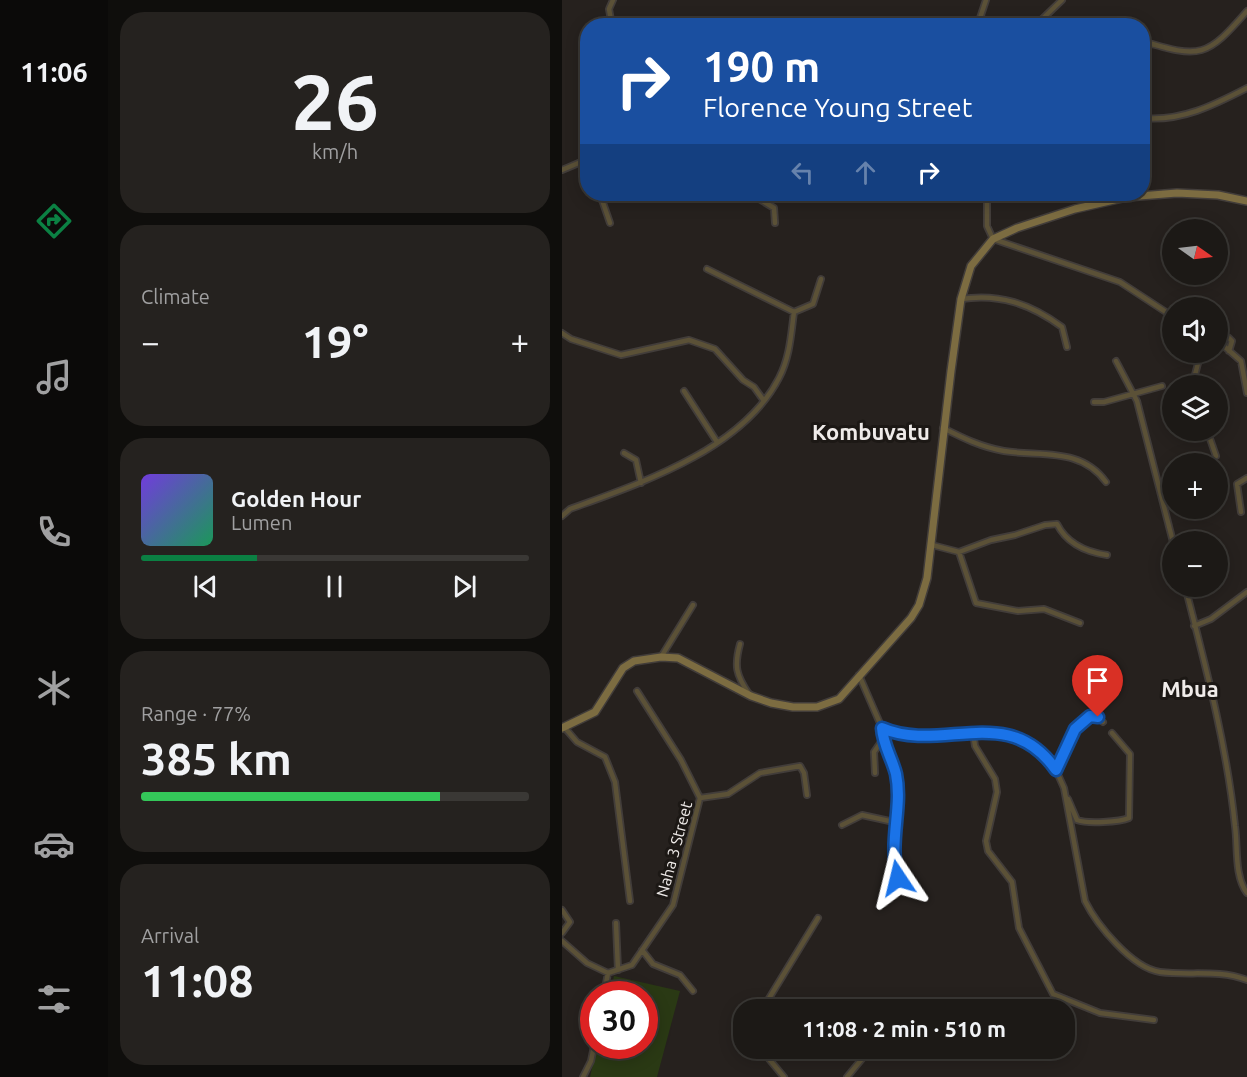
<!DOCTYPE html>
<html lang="en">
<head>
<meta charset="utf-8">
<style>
	:root { --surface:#1c1916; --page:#25221f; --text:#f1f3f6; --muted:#a0a0a1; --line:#3a3835; --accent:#0b8043 }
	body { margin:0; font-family:Ubuntu,sans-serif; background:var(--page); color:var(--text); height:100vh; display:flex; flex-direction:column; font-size:22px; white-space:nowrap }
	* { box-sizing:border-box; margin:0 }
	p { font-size:20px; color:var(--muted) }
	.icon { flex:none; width:33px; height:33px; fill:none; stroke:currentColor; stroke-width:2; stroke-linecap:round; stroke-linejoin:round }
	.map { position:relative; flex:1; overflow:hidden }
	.details { display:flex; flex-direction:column; gap:12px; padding:12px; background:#0f0e0c; width:454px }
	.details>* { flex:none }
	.hud { position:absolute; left:18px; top:18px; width:570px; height:183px; border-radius:24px; box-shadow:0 3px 15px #0003,0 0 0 2px var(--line); background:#1a4fa0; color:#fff; overflow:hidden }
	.needle { width:39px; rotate:104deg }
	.controls { position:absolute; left:600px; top:219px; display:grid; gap:12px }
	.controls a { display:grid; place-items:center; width:66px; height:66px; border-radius:50%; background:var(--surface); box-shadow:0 3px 15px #0003,0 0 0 2px var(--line); font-size:30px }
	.speed { position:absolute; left:18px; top:981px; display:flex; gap:12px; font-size:30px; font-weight:700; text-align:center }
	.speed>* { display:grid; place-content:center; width:78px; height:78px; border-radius:50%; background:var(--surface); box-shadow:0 3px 15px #0003,0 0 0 2px var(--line); line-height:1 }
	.speed .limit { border:9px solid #d22; background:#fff; color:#111 }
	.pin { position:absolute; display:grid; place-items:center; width:51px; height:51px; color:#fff; margin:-62px -26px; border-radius:50% 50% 50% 0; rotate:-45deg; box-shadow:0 0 6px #0007 }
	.pin .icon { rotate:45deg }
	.me { position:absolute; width:66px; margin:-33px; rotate:350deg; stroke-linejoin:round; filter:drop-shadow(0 0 4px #0008) }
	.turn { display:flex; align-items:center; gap:21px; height:126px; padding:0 24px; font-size:27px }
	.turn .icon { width:78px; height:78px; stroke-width:2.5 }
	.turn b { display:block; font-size:42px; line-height:51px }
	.lanes { display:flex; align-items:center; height:57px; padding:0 24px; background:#0003; justify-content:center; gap:30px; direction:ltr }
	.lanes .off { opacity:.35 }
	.big { font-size:45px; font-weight:600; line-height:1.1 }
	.details .widget { flex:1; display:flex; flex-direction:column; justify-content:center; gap:9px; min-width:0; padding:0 21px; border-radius:24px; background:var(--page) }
	.details .dial { align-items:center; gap:0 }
	.dial b { font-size:78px; line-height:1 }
	.song { display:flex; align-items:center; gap:18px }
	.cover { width:72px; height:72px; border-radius:9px; background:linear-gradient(135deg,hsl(260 70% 55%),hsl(150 70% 35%)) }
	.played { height:6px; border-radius:3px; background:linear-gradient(90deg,var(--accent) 30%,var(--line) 30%) }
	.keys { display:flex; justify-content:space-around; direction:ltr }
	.heat { display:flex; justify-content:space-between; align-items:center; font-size:33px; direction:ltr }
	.charge { height:9px; border-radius:4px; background:linear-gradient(90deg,#34c759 77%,var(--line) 0) }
	.trip { position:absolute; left:171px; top:999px; width:342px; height:60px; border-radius:24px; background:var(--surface); box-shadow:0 3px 15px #0003,0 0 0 2px var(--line); font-weight:600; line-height:60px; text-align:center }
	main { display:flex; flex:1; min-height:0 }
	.tabs { display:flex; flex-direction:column; width:108px; justify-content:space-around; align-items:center; background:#0b0a09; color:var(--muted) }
	.tabs .icon { width:42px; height:42px }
	.tabs .on { color:var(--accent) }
	.tabs b { font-size:27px; color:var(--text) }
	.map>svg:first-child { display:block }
	.green { fill:#2a3914 }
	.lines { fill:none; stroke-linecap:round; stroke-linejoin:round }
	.street-casing { stroke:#423d3a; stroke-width:8 }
	.secondary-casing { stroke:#423d3a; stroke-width:10 }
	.street { stroke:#5b5137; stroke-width:4.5 }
	.secondary { stroke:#7c6c41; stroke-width:7 }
	.route-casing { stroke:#114b97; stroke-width:15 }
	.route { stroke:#1a73e8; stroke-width:10 }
	.labels { text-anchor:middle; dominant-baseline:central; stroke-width:6; stroke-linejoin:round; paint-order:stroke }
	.street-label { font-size:16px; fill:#efebe9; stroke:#1c1815 }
	.district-label { font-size:22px; font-weight:bold; fill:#efebe9; stroke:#1c1815 }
</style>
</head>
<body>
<main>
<nav class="tabs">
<b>11:06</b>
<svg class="icon on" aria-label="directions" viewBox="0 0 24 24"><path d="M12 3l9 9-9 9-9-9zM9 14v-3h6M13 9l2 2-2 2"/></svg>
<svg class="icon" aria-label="music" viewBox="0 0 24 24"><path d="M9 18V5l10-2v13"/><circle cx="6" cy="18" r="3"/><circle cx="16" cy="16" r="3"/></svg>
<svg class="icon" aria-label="phone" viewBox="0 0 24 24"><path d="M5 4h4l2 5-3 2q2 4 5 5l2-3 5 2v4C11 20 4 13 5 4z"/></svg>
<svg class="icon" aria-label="climate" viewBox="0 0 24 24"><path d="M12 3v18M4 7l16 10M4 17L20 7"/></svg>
<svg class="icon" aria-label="car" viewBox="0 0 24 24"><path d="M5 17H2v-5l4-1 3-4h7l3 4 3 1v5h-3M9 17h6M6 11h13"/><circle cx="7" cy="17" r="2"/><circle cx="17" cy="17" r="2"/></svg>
<svg class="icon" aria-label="filters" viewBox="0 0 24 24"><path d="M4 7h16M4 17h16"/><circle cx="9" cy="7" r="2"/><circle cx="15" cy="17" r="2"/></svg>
</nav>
<section class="details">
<div class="widget dial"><b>26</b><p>km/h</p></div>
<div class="widget"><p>Climate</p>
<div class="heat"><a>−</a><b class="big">19°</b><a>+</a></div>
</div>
<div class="widget">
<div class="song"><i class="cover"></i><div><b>Golden Hour</b><p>Lumen</p></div></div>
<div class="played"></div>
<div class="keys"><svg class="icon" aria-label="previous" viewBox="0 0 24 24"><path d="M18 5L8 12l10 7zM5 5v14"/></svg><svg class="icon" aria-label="pause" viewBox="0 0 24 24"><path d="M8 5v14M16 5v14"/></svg><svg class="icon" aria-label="next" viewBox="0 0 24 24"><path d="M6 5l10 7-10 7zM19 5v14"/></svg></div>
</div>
<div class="widget"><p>Range · 77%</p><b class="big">385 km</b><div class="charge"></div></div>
<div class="widget"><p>Arrival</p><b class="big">11:08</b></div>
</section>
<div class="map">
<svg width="685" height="1077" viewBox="0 0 685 1077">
	<rect width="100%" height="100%" fill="#26211e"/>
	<path class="green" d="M52,976L118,991L95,1077H28L35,1046H82V994H48Z"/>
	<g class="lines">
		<defs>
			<path id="street" d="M418,18L438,26
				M50,26L47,9L51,0
				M412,26L418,18L424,0
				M473,26L500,0
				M24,35L26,44
				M580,41C639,59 645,57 685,11
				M580,118C619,122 652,105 685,88
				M0,170L26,159
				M38,194L48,223
				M189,194L212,208L213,223
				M425,194V226L431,239L558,282L610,316
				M399,299C437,293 469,304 500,327L505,347
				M232,312L251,304L259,279
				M0,333L9,339L59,355L127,340L153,349L181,380L192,387L202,401
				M667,338L670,341L667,351
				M656,341L679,361L685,393
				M554,361L575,401L611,542
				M630,386L639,352
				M122,391L155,442
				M532,402H542L600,386
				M381,428C401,438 419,447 442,451C479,457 519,447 544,482
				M645,430L654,456
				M62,453L74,460L79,483
				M679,512L675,484L685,478
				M0,516L8,509C79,483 180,450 217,378C228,357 229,334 232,312L145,269
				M370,545L397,552L414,603L456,611L482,609L518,623
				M397,552L429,540L453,535L483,525L495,524C505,544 524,552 545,555
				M623,586C643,664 665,746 673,826C676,846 672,876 685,893
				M632,626L649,619L685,592
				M178,644C172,666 174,675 187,694
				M99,657L131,605
				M297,675L320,728L342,735L438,733L462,739L479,752L494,770L502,788L523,901C535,925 570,968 598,972C628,976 655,969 685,980
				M3,728L15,742L43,757L53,782L68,901
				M320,728C321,745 330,757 334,773C342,810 320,849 340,884
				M411,732L413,746L433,779L435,792L424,841L426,851L450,882L457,928L491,994L538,1013L592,1020
				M494,770C502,755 518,699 541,722
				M313,773L312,752L321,739
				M138,798L166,794L198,773L238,766L242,773L245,795
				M506,799L515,820C525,824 558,822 567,818L568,754L550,733
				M280,825L300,815L332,822
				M0,910L8,922L0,933
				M54,923L56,970
				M0,941L25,963L46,973
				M80,950L91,964L118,975L131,991
				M46,973L70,965L111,905L138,798L119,760L75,691
				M42,994L46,973
				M203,1010L206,1000L256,918
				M204,1048L207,1059L222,1077
				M21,1077L29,1061L32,1046
				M285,1077L309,1048"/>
			<path id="secondary" d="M0,728L33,712L61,668L72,661L99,657L116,658L189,696L209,703L231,707H255L277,699L349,618L357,605L365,578L389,371L399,299L409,266L431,239L455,228L513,209L565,197L615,193L656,195L685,201"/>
		</defs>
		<use href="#street" class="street-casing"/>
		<use href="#secondary" class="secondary-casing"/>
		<use href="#street" class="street"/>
		<use href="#secondary" class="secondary"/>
	</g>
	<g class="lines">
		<defs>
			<path id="route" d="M336,878C326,841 341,808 334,774C330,758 321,745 320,728C380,754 446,701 494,770L513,729L528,716L536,717"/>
		</defs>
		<use href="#route" class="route-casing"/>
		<use href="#route" class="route"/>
	</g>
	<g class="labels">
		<g class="street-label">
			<text transform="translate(112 849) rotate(-75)">Naha 3 Street</text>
		</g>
		<g class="district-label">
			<text x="309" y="431">Kombuvatu</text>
			<text x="628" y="688">Mbua</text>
		</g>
	</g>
</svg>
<div class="controls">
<a><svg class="needle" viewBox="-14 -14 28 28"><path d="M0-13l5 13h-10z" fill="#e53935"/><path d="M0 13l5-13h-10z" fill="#a0a0a1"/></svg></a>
<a><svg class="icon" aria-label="sound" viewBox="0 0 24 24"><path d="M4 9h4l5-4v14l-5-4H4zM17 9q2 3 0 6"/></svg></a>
<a><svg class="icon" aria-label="layers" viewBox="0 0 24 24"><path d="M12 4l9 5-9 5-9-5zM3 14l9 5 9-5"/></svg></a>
<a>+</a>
<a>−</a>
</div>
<div class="speed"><div class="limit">30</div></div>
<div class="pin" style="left:536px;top:717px;background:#d93025"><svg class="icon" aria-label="arrive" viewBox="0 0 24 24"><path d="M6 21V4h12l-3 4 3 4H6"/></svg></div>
<svg class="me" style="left:336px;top:878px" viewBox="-20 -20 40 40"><path d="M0-17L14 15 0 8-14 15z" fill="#1a73e8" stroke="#fff" stroke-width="4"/></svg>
<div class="trip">11:08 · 2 min · 510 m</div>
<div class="hud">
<div class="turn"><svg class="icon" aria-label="right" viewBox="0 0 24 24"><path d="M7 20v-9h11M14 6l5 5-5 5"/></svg><div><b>190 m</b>Florence Young Street</div></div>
<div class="lanes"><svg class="icon off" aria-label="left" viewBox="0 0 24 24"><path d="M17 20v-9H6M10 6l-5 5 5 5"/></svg><svg class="icon off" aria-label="ahead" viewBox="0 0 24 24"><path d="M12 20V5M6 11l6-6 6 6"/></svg><svg class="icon" aria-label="right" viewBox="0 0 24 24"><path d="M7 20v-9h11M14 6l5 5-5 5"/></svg></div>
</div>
</div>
</main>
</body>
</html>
